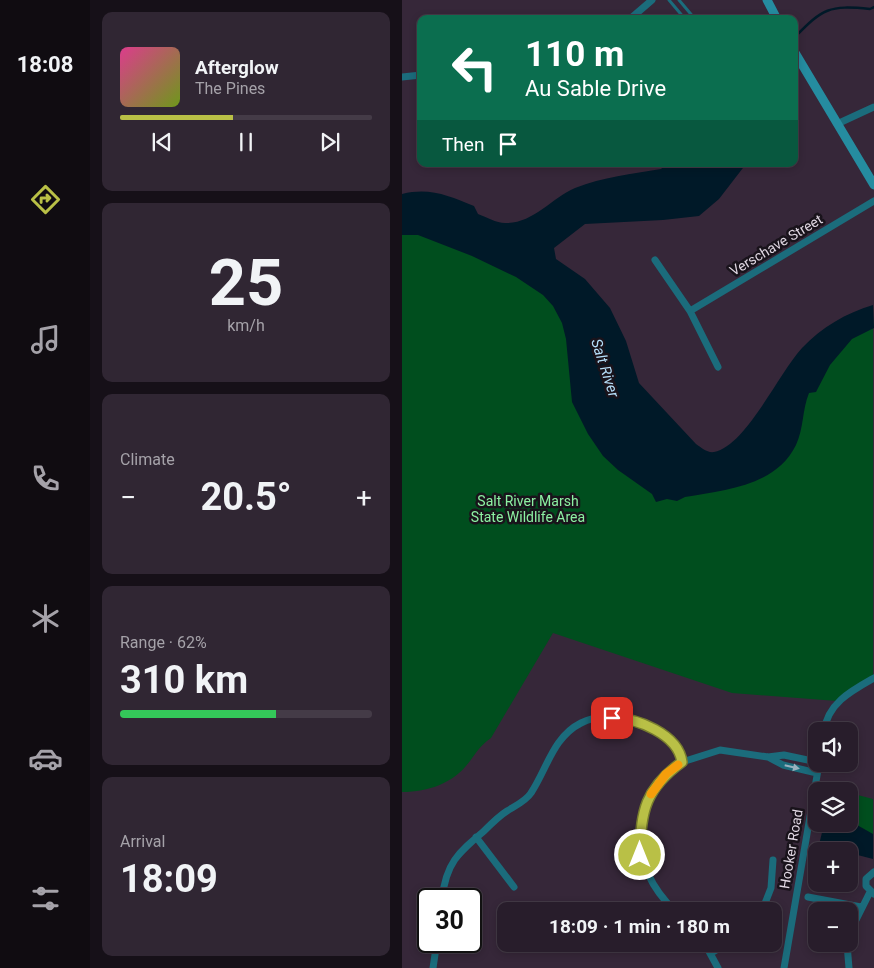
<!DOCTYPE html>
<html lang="en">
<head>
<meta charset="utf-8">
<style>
	:root { --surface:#281d2b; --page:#302633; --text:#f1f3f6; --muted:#a5a2a9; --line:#443b47; --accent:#b9c046 }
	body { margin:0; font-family:Roboto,sans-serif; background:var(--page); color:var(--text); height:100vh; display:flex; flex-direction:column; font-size:19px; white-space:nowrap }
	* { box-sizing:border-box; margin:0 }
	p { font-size:16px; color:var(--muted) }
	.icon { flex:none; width:28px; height:28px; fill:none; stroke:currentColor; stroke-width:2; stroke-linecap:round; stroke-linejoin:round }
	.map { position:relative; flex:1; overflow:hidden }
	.sheet { display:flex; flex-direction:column; gap:12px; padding:12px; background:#161018; width:312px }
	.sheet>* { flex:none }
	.top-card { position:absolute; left:15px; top:15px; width:381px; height:152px; border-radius:10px; box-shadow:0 2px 8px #0003,0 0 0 1px var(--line); background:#0b6e4f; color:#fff; overflow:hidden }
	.tools { position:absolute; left:406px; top:722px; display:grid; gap:10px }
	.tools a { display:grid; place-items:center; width:50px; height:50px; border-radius:10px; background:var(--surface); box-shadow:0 2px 8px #0003,0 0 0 1px var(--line); font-size:25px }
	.speed { position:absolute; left:15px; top:888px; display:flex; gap:10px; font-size:25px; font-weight:700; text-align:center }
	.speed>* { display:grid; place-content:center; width:65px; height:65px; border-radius:50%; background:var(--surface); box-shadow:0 2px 8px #0003,0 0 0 1px var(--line); line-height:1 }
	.speed .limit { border:2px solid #111; border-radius:8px; background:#fff; color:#111 }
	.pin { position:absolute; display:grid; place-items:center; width:42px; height:42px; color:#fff; margin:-21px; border-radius:10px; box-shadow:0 2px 8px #0006 }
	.me { position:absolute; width:55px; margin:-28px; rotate:0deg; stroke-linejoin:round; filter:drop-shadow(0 0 4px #0008) }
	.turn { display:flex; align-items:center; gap:18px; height:105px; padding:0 25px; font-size:22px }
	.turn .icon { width:65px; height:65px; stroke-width:2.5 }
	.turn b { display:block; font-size:35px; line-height:42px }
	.then { display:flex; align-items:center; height:48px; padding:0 25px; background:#0003; gap:10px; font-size:19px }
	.big { font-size:38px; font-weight:700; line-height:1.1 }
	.sheet .widget { flex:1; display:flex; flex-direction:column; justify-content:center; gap:8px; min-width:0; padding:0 18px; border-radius:10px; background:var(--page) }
	.sheet .dial { align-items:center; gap:0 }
	.dial b { font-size:65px; line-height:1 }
	.song { display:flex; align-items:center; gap:15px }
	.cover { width:60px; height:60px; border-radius:8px; background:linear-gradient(135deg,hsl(330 70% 55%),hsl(80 70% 35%)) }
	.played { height:5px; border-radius:2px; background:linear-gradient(90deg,var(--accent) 45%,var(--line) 45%) }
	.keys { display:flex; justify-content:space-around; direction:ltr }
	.heat { display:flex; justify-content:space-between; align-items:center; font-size:28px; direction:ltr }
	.charge { height:8px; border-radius:4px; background:linear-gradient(90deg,#34c759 62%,var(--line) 0) }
	.trip { position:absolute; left:95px; top:902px; width:285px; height:50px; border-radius:10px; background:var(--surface); box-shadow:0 2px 8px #0003,0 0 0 1px var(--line); font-weight:700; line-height:50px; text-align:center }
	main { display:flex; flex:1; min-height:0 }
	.tab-bar { display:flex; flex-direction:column; width:90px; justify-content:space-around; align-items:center; background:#100c11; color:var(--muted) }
	.tab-bar .icon { width:35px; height:35px }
	.tab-bar .active { color:var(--accent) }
	.tab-bar b { font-size:22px; color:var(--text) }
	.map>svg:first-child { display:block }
	.green { fill:#004e1e }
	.water { fill:#001928 }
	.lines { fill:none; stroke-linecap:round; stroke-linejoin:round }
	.stream { stroke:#001928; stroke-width:2.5 }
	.lane { stroke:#1b6c7c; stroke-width:3 }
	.street { stroke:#1b6c7c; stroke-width:7 }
	.secondary { stroke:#258ca0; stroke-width:9 }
	.oneway { fill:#9ab1be }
	.route-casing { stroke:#787d2e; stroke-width:12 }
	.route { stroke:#b9c046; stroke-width:9 }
	.slow { stroke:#f59e0b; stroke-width:9 }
	.labels { text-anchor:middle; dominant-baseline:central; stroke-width:5; stroke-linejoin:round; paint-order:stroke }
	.street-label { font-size:14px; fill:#dfd6e1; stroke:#19131b }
	.park-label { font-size:14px; fill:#8cf0a2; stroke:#19131b }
	.water-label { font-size:15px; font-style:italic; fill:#b4ddf8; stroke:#19131b }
</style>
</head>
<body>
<main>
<nav class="tab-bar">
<b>18:08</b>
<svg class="icon active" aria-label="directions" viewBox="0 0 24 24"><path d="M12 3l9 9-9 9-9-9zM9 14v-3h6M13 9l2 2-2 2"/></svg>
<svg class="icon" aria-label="music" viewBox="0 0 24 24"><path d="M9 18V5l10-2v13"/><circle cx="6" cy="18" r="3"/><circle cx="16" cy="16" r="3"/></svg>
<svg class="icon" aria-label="phone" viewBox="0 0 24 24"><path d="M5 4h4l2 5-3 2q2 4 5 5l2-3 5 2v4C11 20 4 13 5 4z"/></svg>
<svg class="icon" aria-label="climate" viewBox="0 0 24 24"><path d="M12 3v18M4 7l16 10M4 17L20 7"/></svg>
<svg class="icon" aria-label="car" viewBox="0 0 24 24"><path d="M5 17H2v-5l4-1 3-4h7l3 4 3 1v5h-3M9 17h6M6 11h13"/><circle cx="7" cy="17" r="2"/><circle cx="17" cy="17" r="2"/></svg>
<svg class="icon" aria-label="filters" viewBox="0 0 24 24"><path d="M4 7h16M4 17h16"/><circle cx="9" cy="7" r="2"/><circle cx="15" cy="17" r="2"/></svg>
</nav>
<section class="sheet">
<div class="widget">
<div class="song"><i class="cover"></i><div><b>Afterglow</b><p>The Pines</p></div></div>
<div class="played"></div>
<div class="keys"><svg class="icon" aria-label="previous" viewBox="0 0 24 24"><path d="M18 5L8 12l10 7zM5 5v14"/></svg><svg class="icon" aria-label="pause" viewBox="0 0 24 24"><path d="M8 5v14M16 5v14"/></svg><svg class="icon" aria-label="next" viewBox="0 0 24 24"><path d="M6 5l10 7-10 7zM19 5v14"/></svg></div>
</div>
<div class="widget dial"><b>25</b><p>km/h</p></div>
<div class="widget"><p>Climate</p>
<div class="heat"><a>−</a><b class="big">20.5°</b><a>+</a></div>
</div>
<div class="widget"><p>Range · 62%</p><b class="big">310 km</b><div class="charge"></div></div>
<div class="widget"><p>Arrival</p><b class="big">18:09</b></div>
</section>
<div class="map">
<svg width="472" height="968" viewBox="0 0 472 968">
	<rect width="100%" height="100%" fill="#362739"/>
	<path class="green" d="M0,222L115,254L295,475L399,386L471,317V677L435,701L330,693L151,633L89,738C78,746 76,750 68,761C52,783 27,792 0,792Z
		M448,793L471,799V842L416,828L417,824H448Z"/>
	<path class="water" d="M264,164H344L317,199L297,216L261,220L183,224L152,248L154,259L183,279L208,308L224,341L237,383L294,444C300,448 305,453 312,452C344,446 376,374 400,348C420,327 444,313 471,305L472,328L450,339L428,365L414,392L407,393C400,410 402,428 394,445C374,486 323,490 283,497L275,501L265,499L254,502L250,494L216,470L201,456L186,434L170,402L164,339L160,323L151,306L141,295L114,277L70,256L16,235H0V194C28,187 47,196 72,206L76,214C84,217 96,224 105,223C131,223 150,198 173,188C201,177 230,174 259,169Z
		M448,821L471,834V859L417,845L422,824H448Z"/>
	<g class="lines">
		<path class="stream" d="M392,38C421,8 427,5 468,9L472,7"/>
		<path class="lane" d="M267,0L283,19
			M277,0L293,19"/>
		<path class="street" d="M228,19L250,0
			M0,77L19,75
			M435,124L472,107
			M253,260L288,311L316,367
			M288,311L472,201
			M422,731C426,703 449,691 472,678
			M366,757L381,765L415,773
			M74,837L112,887
			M472,872L464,879V886L472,894
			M406,897L459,907
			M40,899C44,863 56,853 82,831C89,824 97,816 105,811C113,806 124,801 129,793C145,769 151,737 179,723C202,711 226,720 248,729C263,734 278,745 280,762L318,750L366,757L382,755L415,762
			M273,911C225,865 225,802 280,762
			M360,911L369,888L371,860
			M448,932L468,892
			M303,944L316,968
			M445,944L447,968
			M309,953L325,944
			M31,968L35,941
			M382,968L417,764"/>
		<path class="secondary" d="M365,0L375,19
			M392,51L472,185"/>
	</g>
	<defs><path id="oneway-solid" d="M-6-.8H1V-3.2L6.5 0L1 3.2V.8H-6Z" transform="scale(1.25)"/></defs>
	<use class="oneway" href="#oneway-solid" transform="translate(390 767) rotate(13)"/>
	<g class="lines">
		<defs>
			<path id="route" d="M210,718C235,718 276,734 280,762C244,788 238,811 238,855"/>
		</defs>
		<use href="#route" class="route-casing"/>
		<use href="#route" class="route"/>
		<path class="slow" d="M249,794L264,774L276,765"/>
	</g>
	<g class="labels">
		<g class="street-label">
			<text transform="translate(374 245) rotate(-31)">Verschave Street</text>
			<text transform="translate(389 849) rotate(-80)">Hooker Road</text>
		</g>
		<g class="park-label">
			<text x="126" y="501">Salt River Marsh<tspan x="126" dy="16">State Wildlife Area</tspan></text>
		</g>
		<g class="water-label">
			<text transform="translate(203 368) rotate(72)">Salt River</text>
		</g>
	</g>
</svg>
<div class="tools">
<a><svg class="icon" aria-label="sound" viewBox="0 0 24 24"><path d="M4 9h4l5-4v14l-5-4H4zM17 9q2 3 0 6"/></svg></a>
<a><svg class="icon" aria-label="layers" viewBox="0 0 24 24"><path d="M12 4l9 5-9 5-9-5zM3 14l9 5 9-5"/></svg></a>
<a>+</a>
<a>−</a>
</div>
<div class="speed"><div class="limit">30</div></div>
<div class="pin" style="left:210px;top:718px;background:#d93025"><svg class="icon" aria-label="arrive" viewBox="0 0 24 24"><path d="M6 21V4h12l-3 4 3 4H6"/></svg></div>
<svg class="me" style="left:238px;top:855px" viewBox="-20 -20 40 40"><circle r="17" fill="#b9c046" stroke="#fff" stroke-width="3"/><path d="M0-11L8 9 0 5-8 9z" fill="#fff"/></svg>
<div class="trip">18:09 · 1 min · 180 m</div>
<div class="top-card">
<div class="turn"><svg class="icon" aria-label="left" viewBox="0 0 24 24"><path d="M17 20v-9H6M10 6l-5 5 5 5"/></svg><div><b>110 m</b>Au Sable Drive</div></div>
<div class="then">Then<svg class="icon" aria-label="arrive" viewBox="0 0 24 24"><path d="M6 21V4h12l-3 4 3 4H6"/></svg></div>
</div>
</div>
</main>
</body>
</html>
